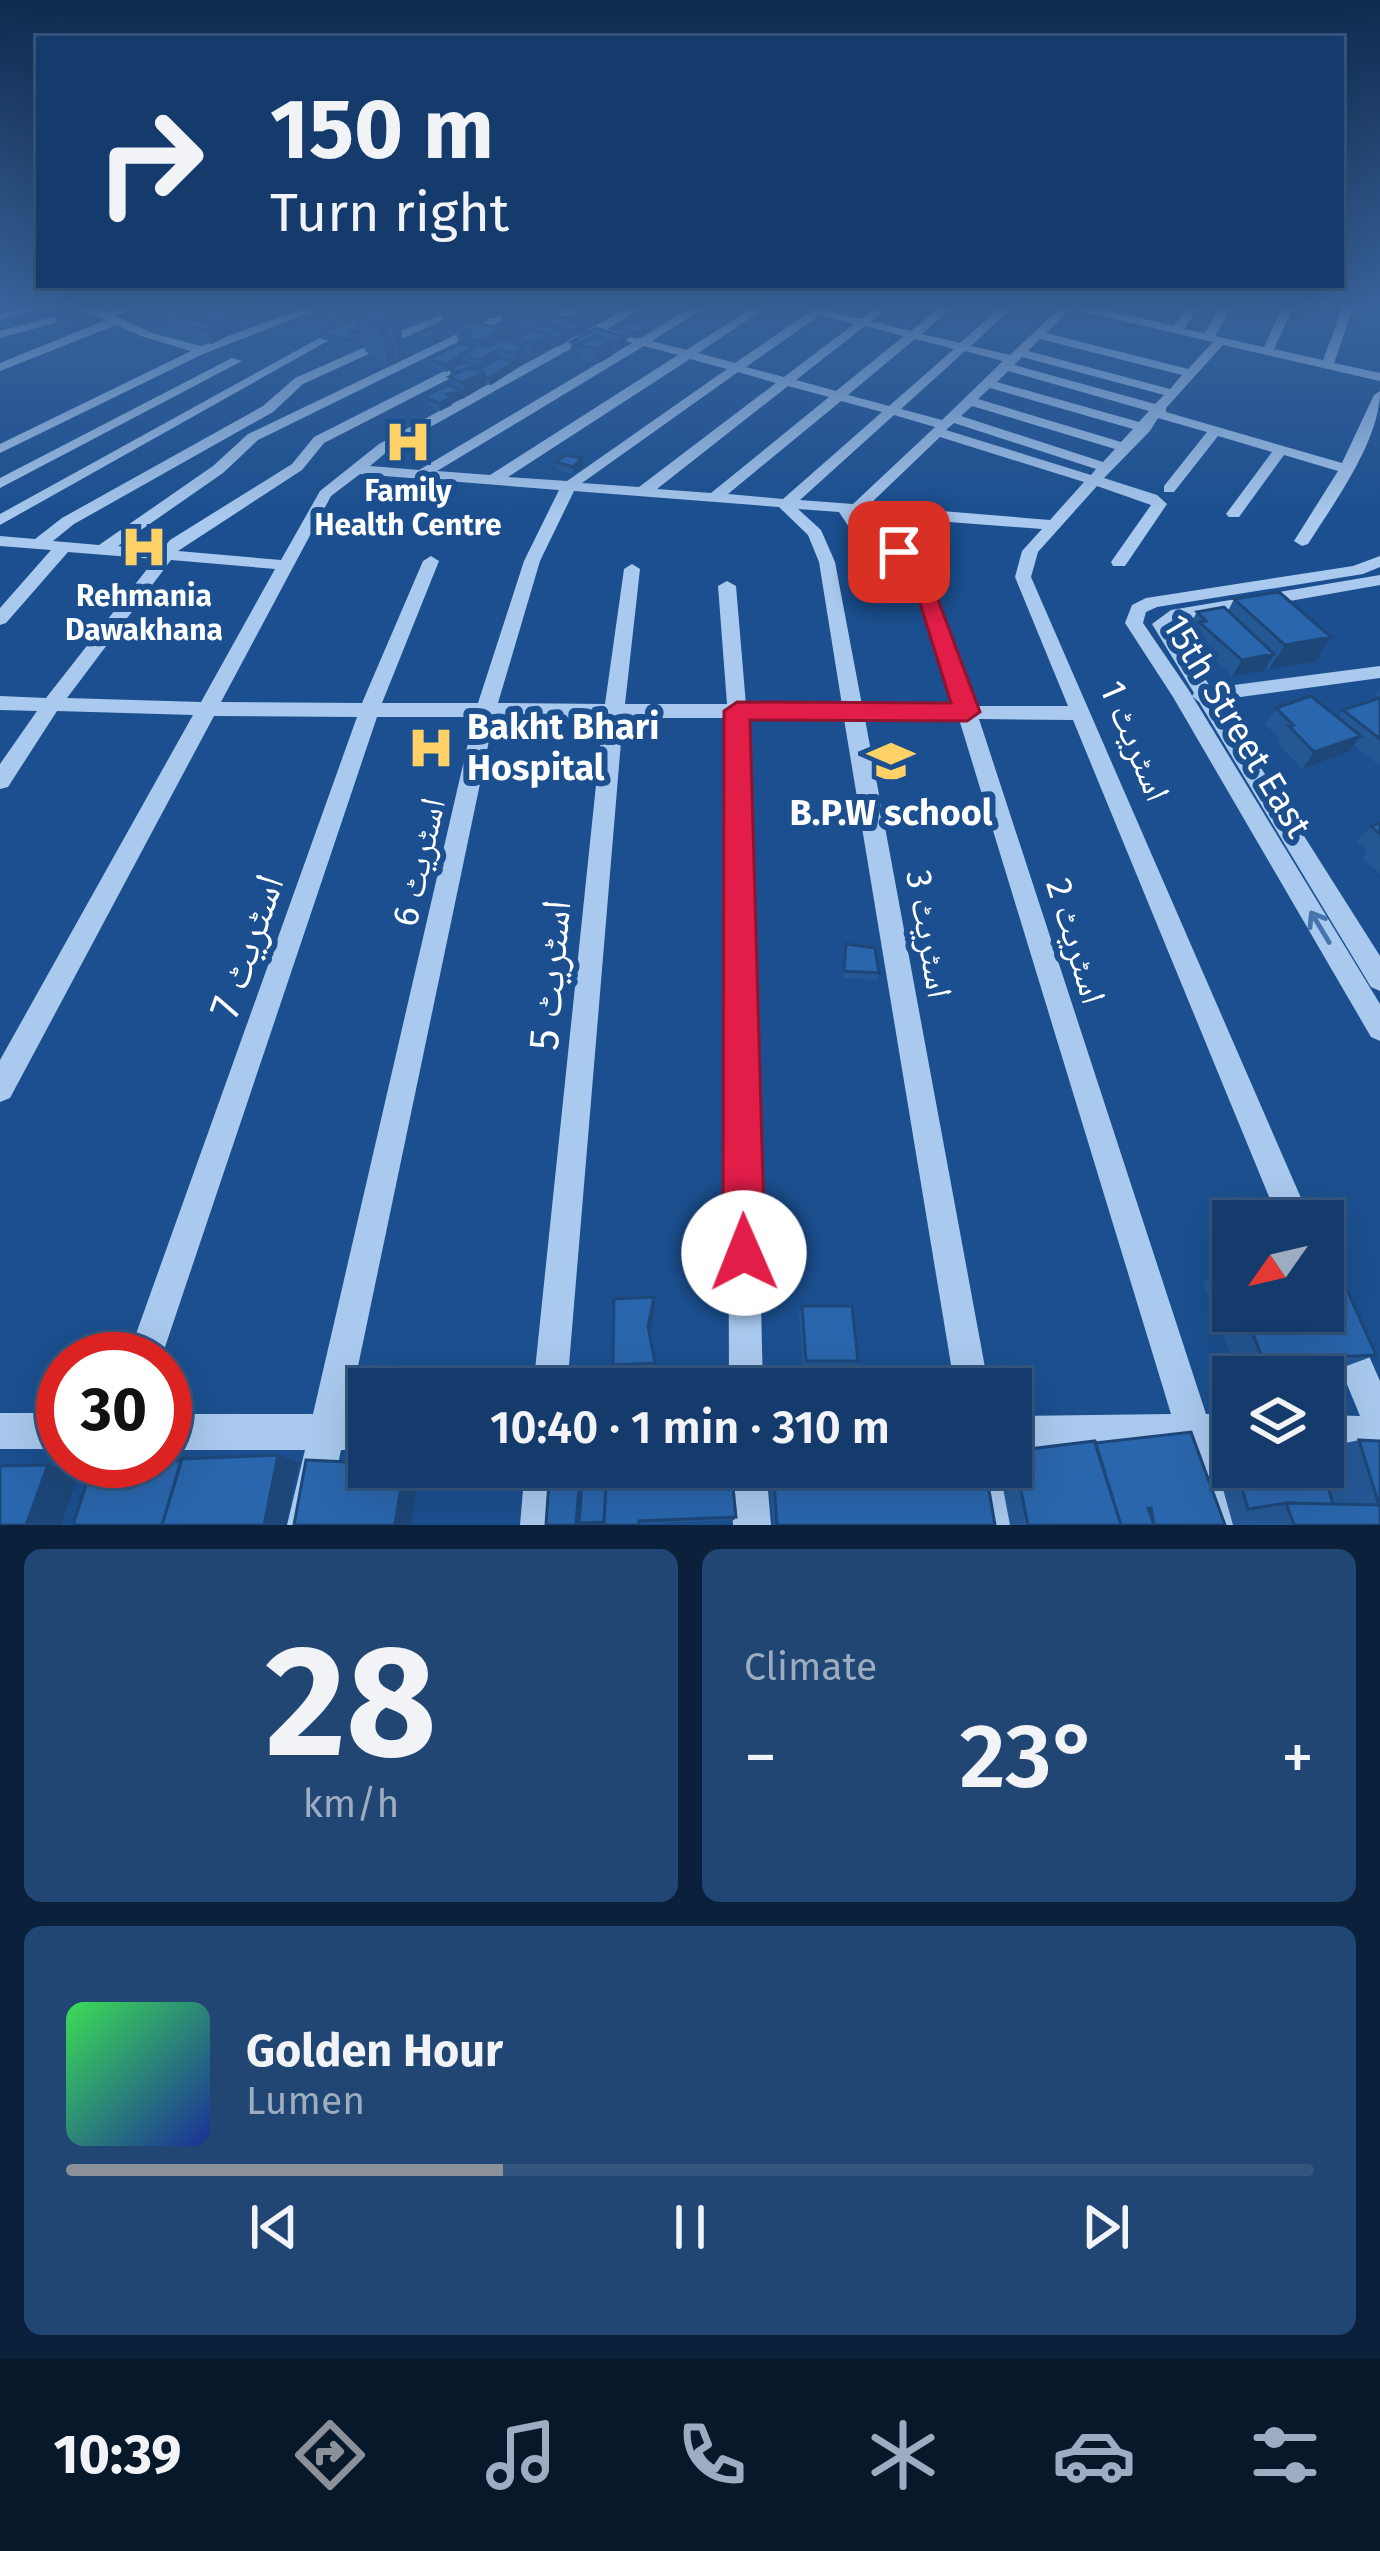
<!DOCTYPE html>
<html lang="en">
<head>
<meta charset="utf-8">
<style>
	:root { --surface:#143b6b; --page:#214673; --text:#f1f3f6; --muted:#9dadc1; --line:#33557e; --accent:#8c9099 }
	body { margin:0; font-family:"Fira Sans","Noto Naskh Arabic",sans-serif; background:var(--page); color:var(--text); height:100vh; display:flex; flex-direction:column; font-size:45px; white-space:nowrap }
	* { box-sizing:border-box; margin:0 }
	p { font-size:39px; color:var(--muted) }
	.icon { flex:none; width:66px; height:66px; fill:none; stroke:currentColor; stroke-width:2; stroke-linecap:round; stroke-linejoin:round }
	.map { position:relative; height:1525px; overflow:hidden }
	.side { display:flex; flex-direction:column; gap:24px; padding:24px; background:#0b203b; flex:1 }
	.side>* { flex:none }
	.guide { position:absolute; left:36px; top:36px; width:1308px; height:252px; border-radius:0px; box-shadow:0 12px 48px #0002,0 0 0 3px var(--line); background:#143b6b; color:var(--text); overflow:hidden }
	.needle { width:78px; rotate:236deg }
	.buttons { position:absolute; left:1212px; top:1200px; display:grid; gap:24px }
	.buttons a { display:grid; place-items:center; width:132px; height:132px; border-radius:0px; background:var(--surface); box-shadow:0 12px 48px #0002,0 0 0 3px var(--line); font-size:60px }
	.speed { position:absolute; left:36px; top:1332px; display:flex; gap:24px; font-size:60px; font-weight:700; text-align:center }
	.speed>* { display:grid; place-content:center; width:156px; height:156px; border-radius:50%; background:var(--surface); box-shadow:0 12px 48px #0002,0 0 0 3px var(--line); line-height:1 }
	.speed .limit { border:18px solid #d22; background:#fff; color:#111 }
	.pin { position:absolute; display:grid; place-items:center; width:102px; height:102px; color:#fff; margin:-51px; border-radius:24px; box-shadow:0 6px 18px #0006 }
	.me { position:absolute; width:132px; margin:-66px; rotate:359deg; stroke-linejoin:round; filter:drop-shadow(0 0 9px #0008) }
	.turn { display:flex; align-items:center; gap:42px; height:252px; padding:0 36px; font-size:54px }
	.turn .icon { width:156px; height:156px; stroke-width:2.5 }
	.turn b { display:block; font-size:84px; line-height:102px }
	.big { font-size:90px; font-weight:600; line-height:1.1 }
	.side .card { flex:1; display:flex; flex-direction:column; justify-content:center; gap:18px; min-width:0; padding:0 42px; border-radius:18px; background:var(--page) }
	.side .dial { align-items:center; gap:0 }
	.dial b { font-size:156px; line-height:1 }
	.song { display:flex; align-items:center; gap:36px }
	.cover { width:144px; height:144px; border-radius:18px; background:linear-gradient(135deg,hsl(130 70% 55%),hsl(230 70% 35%)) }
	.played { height:12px; border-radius:6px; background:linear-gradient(90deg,var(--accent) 35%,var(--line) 35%) }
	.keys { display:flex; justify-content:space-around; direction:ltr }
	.heat { display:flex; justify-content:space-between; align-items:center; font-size:66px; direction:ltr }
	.side .tiles { flex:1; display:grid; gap:24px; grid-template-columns:1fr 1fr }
	.card:last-child { grid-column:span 2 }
	.trip { position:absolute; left:348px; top:1368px; width:684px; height:120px; border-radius:0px; background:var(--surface); box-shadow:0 12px 48px #0002,0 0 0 3px var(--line); font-weight:600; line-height:120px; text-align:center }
	.menu { display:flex; height:192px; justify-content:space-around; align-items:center; background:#08182b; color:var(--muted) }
	.menu .icon { width:84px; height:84px }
	.menu .current { color:var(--accent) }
	.menu b { font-size:54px; color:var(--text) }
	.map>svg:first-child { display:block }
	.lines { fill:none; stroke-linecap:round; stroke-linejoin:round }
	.minor { fill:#a9c9ee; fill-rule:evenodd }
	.wall { fill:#245895 }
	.shaded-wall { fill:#1d4779 }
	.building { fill:#2a66ad; stroke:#1d4779; stroke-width:3 }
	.oneway { stroke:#4674ac }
	.route { fill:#e11d48; stroke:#92132f; stroke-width:3 }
	.labels { text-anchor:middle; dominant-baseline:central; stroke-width:12; stroke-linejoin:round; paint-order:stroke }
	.far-poi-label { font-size:30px; font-weight:bold; fill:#fff; stroke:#1b4f8f }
	.street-label { font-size:36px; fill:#fff; stroke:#1b4f8f }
	.poi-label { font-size:36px; font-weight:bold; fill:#fff; stroke:#1b4f8f; text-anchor:start }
	.near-street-label { font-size:42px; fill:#fff; stroke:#1b4f8f }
</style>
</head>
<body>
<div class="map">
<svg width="1380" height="1525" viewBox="0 0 1380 1525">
	<rect width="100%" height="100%" fill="#1b4f8f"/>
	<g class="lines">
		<path class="minor" d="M38,303H57L0,320V314Z
			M103,303H122L103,310L106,312L133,303H151L115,316L152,333L201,346L318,303H335L203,354L0,453V444L191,351L144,337L116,325L0,371V363L106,320L91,313L0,338V331Z
			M465,303H480L303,384L273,412L74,524L53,541L99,545L213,466L248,434L522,303H537L258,440L223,473L118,546L162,550L170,540L292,464L314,437L470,358H478V364L324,443L302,470L178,551L281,560L320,491L379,444L636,303H650L607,329L641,338L698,303H712L652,341L686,350L760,303H773L698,353L735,363L809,312L780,303L816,307L822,303H835L827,310L861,319L880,303H893L871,321L911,331L945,303H957L922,334L960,343L1005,303H1017L971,346L1010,355L1061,307L1053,303H1076L1174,326L1190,303H1201L1184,329L1205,333L1223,303H1234L1215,336L1264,347L1284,303H1295L1274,349L1323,360L1344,303H1355L1334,363L1380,373V381L1223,345L1166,408V412L1342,463L1374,395L1380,391C1380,441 1334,503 1308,544L1302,546L1294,541L1338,471L1284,455L1239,517H1229L1226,514L1272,452L1218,436L1174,492H1164V486L1207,432L1158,418L1150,431L1104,478L1157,495L1167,504L1125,566H1113L1111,562L1151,505L1097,486L1038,552L1031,577L1311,1221H1279L1073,720L979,719L1206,1414L1233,1413V1449H1218L1243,1525H1205L1182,1450L1011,1452V1416L1171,1414L959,719H865L989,1389H955L844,719L747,718L763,1389H729L727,718H623L567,1389H533L603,718L494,717L348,1414H369V1450H341L325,1525H287L305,1450H165V1414H313L474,717H377L161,1359H127L357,717L214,716L10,1098L0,1102V1060L193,715L57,711L8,787L0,789V764L37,711L0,710V696L46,698L155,559L68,552L6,623L0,625V608L51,550L0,546V536L35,539L62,518L263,406L295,378ZM1071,309L1213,342L1188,369L1046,333ZM820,315L854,324L784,377L746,367ZM865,326L904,336L836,391L796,380ZM599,333L632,343L419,470L370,466L389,450ZM915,339L954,349L889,406L848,395ZM1040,339L1182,375L1170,389L1028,351ZM644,346L678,355L490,475L437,471ZM965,351L1003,361L942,420L901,409ZM1022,357L1164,395L1155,404L1014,365ZM690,359L727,369L567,481L508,477ZM1008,371L1149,411L1139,422L997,382ZM738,372L776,383L639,487L582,483ZM788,386L829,397L711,493L657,489ZM990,388L1133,429L1121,442L978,399ZM841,401L882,412L783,499L728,494ZM972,406L1115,449L1103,462L961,416ZM894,415L935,427L853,504L800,500ZM954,423L1096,469L1091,475L946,430ZM940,437L1084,482L1050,520L869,505ZM360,474L559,490L524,561L478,703H382L439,561L431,556L423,561L362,703L221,702L331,496ZM574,491L779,507L808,535L819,562L842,705H746L736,586L727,581L718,586L727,704H625L640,569L632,564L624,569L605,704L498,703L540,561ZM798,509L839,512L849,527L912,568L914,589L955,706L862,705L835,562L821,530ZM856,515L1042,529L1022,551L1015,577L1068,706H975L932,589L928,566ZM171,560L275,569L201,702L67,698Z
			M578,303H592L543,330L533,328Z
			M1356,303L1380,304V310L1357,305Z
			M345,324L351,327L349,329L0,525V514Z
			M232,358L242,361L0,488V478Z
			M1380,556V567L1363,574L1157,607L1146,612L1143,623L1188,689L1380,1004V1041L1371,1037L1173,697L1125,623L1132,605L1146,598L1353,566Z
			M1380,575V585L1176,621L1171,625L1211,688L1380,666V678L1218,700L1380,956V991L1371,987L1199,702L1192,696L1194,693L1152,624L1171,610Z
			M1323,1271L1334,1276L1380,1381V1452L1323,1451V1415L1360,1416L1317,1311H1323Z
			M0,1413H63V1449H0Z
			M525,1467H561L558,1525H520Z
			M730,1467H766L771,1525H733Z
			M968,1467H1004L1015,1525H977Z"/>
	</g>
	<path class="wall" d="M206,303H276L278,315L246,328L241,325V326L236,327L238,330L212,344L162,336L158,328H150V331L128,322L125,315L157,317L155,313L178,308L182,318L196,320L192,309L206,305Z
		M310,303H367L384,313L382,303H512L513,307H527L523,316L519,318L521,319L522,326L510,333L503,331L502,325L504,323L501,320L500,315L491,319L488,318V320L480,324L503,339L508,340L545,325V322H578L577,309L580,308L562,303H612L613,317L593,326L586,325L587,331L574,337L569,336V340L557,347L551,345V349L535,358L525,354L526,362L515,367L516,369L491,385L486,384L464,396L465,398L452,401V405L440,411L426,404L424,397L451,386L450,370L446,372L430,366L428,359L463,344L458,340L455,327L458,325L442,320L441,315L412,326L398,320L407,358L396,359L397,363L388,366L365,351L363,341L351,346L321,339L319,332L345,322L312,310Z
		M540,303H560L561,313L541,307Z
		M51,309L89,323L73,329L58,323Z
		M595,328L627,344L618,350L613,348V355L599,363L579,359L578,351L571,349V342Z
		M619,328L647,333L637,339L619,334Z
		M582,458L583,466L574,474L557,470L556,462Z
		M1234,599L1315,662L1269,669L1266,666L1264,671L1232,676L1191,638L1193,633L1188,628L1197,612L1228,611Z
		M1380,688V766L1354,745L1349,752L1302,769L1278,743L1280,739L1265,724L1276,708L1338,717L1343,710L1379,698L1375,695Z
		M1380,823V874L1362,858L1367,851L1357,842L1371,826Z
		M846,944L879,973L877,980L843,978Z
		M1227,1268H1233V1311H1323L1376,1355L1344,1367L1237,1371L1203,1282Z
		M655,1306L650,1333L657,1370L616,1372L613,1365Z
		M802,1306L858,1361L853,1369H803L799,1314Z
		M1359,1440L1380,1441V1525H1233L1213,1453L1233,1449V1467H1323V1448Z
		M1095,1441V1443L1225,1525H1010L999,1467H1011V1452Z
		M768,1467H985L995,1525H773Z
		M736,1517L734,1520L641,1524L546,1525Z"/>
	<path class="shaded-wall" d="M241,303H276L278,308L247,317Z
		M349,303L352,316L348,323L345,310Z
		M416,303H445L440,306L441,315L412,326L408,306Z
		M509,303H512L513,309L491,319L490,312Z
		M525,303H527V307L523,316L513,320L512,314Z
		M612,303L613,317L593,326L592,313Z
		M486,307L488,320L468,329L466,315Z
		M82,309L89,323L73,329L66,315Z
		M276,309L278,315L246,328L244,321Z
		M237,313L241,326L236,327L238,330L212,344L207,330L229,314Z
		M398,318L407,358L400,360L391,320Z
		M521,319L522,326L510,333L509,326Z
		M387,323L397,363L388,366L379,326Z
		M586,324L587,331L574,337L573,331Z
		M647,326V333L637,339V333Z
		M360,330L362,342L351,346L349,332Z
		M501,330L504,344L481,355L479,341Z
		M569,333V340L557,347L556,340Z
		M442,334L443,341L426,346L425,339Z
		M550,335L551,349L535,358L533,344Z
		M627,337V344L618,350L617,343Z
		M612,341L613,355L599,363L598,349Z
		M524,348L526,362L517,368L515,354Z
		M499,349L502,363L484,373L486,385L466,397L463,383L481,373L479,360Z
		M462,356L463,363L446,372L445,365Z
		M515,362L516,369L491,385L489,378Z
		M463,391L465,398L452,401V405L440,411L439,403L447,394Z
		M582,458L583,466L574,474L573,467Z
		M1331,637L1315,662L1269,669L1285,645Z
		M1274,654L1264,671L1232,676L1242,660Z
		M1361,736L1349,752L1302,769L1314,752Z
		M654,1297L655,1306L650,1334L648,1326Z
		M278,1455L299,1462L286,1525H264Z
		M48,1465L80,1471L61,1525H26Z
		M404,1467H410L419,1471L411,1525H395Z"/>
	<path class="building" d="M212,303H222L237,313L229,314L233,317L207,330L156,322L173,316L215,323L192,309Z
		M328,303H348L345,310Z
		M349,303H367L375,306L371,305L359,310L349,306Z
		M447,303H478L486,307L466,315L440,306Z
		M478,303H509L490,312L483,304Z
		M520,303H525L522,309L512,314L521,319L509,326L502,325L508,319L500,314Z
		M589,303H612L592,313L577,309Z
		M66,304L82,309L66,315L51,309Z
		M269,304L276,309L244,321L238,318L237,315Z
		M371,305L384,313H395L398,318L391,320L377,318L387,323L379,326L355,312Z
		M178,308L180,313L164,317L155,313Z
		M147,313L163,320L147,321L148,325L125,315Z
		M557,316L586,324L573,331L545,322Z
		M357,318L360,330L349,332L361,335L349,340L319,332Z
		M469,320L501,330L479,341L461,336L471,331L455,327Z
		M629,322L647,326L637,333L619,328Z
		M542,324L569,333L556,340L550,338V335L533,330L517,338V344L508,340Z
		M595,328L627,337L617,343L596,336L579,345L571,342Z
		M431,329L442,334L425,339L417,335Z
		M533,330L550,335L533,344L517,338Z
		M596,336L612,341L598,349L577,345Z
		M505,338L524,348L515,354L499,349L479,360L461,354L481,345L488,347Z
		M461,343L475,348L445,365L428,359Z
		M500,358L515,362L489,378L485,377L484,371L468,368L460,372L450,369L463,362L480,368Z
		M468,368L484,371L463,383L449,377Z
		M448,385L463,391L447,394L451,397L439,403L424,397Z
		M566,455L582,458L573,467L556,462Z
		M1279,592L1331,637L1285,645L1234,599Z
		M1224,607L1274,654L1242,660L1199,622L1206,621L1197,612Z
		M1311,696L1361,736L1314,752L1289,726L1293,725L1276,708Z
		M1380,698V739L1343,710Z
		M1380,823V834L1371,826Z
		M846,944L875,948L879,973L844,971Z
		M1335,1263L1376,1355L1263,1360L1244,1311H1323V1264Z
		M1227,1268H1233V1283Z
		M654,1297L648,1326L655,1363L613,1365L614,1299Z
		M802,1306H852L858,1361H806Z
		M1191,1432L1225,1525H1154L1151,1508H1148L1154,1525H1121L1095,1443Z
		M1359,1440L1380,1441V1525H1294L1286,1503L1379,1505Z
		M1095,1441L1121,1525H1028L1013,1451Z
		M278,1455L264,1525H162L182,1459Z
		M306,1460L369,1463V1467H404L395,1525H294Z
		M94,1461H181L162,1525H73Z
		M48,1465L26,1525H0V1466Z
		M550,1467H581L576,1523L604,1522L607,1467H731L736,1517L639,1521V1525H546Z
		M583,1467H607L604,1522L579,1523Z
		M773,1467H985L995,1525H777Z
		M1236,1467H1322L1333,1504L1286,1503L1248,1509Z"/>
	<defs><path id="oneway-shaft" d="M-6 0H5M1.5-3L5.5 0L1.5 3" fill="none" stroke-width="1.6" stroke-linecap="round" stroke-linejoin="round" transform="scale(3)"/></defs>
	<use class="oneway" href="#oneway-shaft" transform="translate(1320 927) rotate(-121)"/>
	<linearGradient id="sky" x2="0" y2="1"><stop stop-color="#0f2b4f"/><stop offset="0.59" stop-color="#39639b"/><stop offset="1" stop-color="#39639b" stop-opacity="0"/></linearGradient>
	<rect width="1380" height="517" fill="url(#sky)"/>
	<path class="route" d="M899,546L931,566L934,589L980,712L967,721L750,720L765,1253L759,1268L744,1274L729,1268L723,1253L724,711L737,702L951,703L909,568L889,552Z"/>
	<defs>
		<symbol id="hospital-bare" viewBox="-9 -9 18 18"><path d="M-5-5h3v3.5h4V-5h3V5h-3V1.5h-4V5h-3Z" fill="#ffd166" stroke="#1b4f8f" stroke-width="2.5" paint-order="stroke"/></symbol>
		<symbol id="school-bare" viewBox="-9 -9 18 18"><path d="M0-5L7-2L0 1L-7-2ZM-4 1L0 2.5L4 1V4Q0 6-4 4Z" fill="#ffd166" stroke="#1b4f8f" stroke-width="2.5" paint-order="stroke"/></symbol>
	</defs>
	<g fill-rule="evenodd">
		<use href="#hospital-bare" x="375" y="409" width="66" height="66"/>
		<use href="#hospital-bare" x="111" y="514" width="66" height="66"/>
		<use href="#hospital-bare" x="398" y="715" width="66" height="66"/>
		<use href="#school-bare" x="858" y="728" width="66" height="66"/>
	</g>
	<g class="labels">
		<g class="far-poi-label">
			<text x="408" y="491">Family<tspan x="408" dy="34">Health Centre</tspan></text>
			<text x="144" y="596">Rehmania<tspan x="144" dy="34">Dawakhana</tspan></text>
		</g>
		<g class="street-label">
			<text transform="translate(1237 726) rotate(59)">15th Street East</text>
			<text transform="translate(1135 741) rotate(67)">اسٹریٹ 1</text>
			<text transform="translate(419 862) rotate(-77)">اسٹریٹ 6</text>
			<text transform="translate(929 934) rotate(80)">اسٹریٹ 3</text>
			<text transform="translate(1076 941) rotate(73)">اسٹریٹ 2</text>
		</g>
		<g class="poi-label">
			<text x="467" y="727">Bakht Bhari<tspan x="467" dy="41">Hospital</tspan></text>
			<text x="891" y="813" text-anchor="middle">B.P.W school</text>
		</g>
		<g class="near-street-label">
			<text transform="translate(247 946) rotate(-71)">اسٹریٹ 7</text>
			<text transform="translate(550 975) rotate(-85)">اسٹریٹ 5</text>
		</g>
	</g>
</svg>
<div class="buttons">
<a><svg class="needle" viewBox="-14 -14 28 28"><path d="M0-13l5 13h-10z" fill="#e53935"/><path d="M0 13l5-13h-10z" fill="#9dadc1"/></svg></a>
<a><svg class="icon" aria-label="layers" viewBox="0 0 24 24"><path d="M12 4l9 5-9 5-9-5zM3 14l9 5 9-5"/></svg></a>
</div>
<div class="speed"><div class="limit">30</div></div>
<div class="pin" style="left:899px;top:552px;background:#d93025"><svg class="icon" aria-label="arrive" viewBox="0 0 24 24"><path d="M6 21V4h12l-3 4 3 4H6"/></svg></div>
<svg class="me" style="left:744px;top:1253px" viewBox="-20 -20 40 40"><circle r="19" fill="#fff"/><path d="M0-13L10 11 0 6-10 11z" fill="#e11d48"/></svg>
<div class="trip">10:40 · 1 min · 310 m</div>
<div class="guide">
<div class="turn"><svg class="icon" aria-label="right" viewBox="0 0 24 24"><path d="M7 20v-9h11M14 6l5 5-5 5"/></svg><div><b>150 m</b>Turn right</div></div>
</div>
</div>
<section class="side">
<div class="tiles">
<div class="card dial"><b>28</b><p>km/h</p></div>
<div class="card"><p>Climate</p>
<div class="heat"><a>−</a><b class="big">23°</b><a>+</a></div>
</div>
<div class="card">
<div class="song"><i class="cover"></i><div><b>Golden Hour</b><p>Lumen</p></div></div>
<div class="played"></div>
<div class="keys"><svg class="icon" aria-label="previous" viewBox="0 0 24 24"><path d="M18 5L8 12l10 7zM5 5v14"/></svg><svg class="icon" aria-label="pause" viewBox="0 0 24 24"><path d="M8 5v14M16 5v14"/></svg><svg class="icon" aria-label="next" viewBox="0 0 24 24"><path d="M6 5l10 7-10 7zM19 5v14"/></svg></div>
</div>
</div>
</section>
<nav class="menu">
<b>10:39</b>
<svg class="icon current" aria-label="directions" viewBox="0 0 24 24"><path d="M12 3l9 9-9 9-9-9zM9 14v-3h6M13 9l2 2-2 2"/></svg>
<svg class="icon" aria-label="music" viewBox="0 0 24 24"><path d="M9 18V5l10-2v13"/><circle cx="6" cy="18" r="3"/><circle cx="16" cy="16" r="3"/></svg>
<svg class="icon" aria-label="phone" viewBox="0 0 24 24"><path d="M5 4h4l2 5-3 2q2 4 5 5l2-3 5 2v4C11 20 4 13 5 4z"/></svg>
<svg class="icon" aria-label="climate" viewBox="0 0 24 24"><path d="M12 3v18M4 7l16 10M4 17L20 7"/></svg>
<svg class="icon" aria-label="car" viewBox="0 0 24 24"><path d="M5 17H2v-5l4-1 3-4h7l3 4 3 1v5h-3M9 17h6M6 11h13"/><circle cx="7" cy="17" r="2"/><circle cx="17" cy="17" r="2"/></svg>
<svg class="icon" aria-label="filters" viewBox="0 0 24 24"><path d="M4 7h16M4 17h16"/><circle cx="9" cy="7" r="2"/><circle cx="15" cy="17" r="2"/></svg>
</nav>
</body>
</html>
